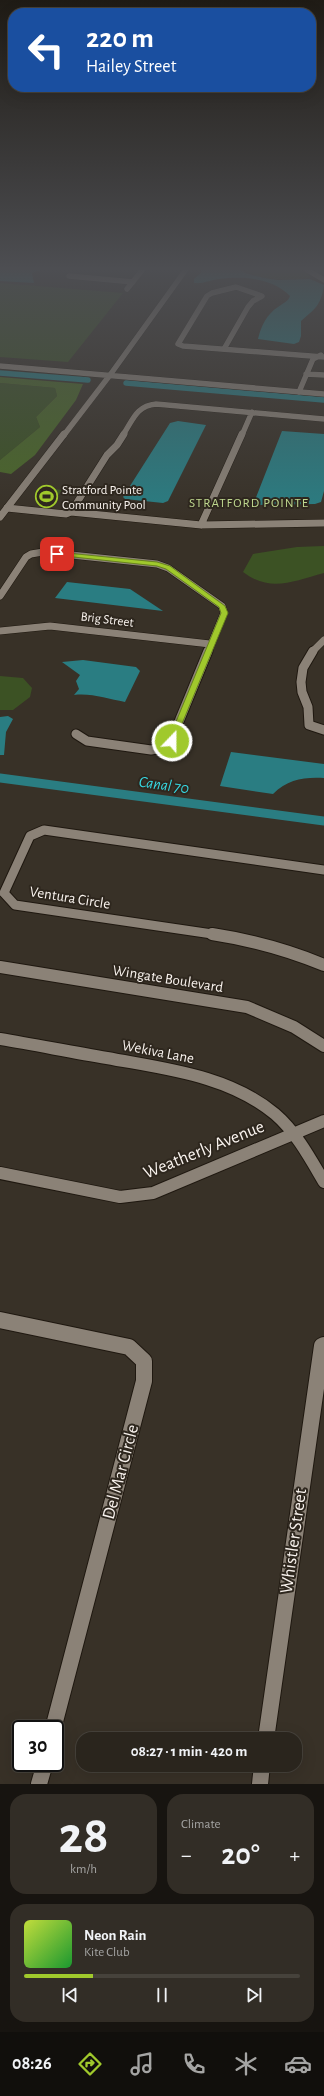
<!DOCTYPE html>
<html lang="en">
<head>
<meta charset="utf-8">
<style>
	:root { --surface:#2a251d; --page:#322d26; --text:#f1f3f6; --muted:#a5a5a4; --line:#46423b; --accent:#a0c92c }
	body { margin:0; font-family:"Alegreya Sans",sans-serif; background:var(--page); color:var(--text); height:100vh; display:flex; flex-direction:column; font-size:15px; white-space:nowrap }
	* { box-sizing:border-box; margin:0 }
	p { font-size:13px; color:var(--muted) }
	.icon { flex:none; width:22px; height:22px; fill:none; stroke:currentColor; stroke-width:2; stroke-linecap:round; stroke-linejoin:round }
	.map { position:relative; height:1784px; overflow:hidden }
	.side { display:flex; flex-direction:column; gap:10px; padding:10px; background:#171410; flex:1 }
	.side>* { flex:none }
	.banner { position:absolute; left:8px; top:8px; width:308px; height:84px; border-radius:16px; box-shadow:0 4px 16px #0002,0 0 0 1px var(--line); background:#1a4fa0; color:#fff; overflow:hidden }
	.speed { position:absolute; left:12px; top:1720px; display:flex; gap:8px; font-size:20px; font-weight:700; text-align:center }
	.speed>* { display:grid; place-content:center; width:52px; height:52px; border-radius:50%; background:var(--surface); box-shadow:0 4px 16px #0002,0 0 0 1px var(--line); line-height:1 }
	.speed .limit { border:2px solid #111; border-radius:6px; background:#fff; color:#111 }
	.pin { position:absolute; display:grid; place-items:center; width:34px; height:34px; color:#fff; margin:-17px; border-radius:8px; box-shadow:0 2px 6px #0006 }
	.me { position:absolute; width:44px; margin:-22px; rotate:22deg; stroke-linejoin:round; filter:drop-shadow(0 0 3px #0008) }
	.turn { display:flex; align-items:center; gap:14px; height:84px; padding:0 12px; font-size:18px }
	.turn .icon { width:52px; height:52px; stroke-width:2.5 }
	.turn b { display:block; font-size:28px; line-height:34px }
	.big { font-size:30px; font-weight:600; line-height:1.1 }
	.side .card { flex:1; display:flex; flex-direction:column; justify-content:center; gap:6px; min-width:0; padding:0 14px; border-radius:16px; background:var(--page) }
	.side .dial { align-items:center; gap:0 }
	.dial b { font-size:52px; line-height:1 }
	.song { display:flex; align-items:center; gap:12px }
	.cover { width:48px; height:48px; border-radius:6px; background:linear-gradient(135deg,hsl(70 70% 55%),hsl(130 70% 35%)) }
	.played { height:4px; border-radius:2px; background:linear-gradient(90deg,var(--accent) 25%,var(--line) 25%) }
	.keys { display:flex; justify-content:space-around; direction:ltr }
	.heat { display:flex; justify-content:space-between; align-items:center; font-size:22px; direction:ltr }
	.side .tiles { flex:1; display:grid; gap:10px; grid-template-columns:1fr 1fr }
	.card:last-child { grid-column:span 2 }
	.trip { position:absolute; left:76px; top:1732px; width:226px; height:40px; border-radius:16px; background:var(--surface); box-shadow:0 4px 16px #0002,0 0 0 1px var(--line); font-weight:600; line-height:40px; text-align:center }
	.tabs { display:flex; height:64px; justify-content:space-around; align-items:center; background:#110f0c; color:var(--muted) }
	.tabs .icon { width:28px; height:28px }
	.tabs .on { color:var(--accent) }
	.tabs b { font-size:18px; color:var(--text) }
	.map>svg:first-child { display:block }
	.green { fill:#3c5224 }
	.forest { fill:#4a6728 }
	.water { fill:#2a7d82 }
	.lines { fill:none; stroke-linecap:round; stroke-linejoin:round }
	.canal-far1 { stroke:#2a7d82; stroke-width:5.5 }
	.canal { stroke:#2a7d82; stroke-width:9 }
	.street-far4-casing { stroke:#1f1810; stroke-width:6 }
	.street-far3-casing { stroke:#1f1810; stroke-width:8 }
	.street-far2-casing { stroke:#1f1810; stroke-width:11 }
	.street-far1-casing { stroke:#1f1810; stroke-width:14 }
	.street-casing { stroke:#1f1810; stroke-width:18 }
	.secondary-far2-casing { stroke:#1f1810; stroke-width:6 }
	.secondary-far1-casing { stroke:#1f1810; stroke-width:8 }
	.secondary-casing { stroke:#1f1810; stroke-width:14 }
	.street-far4 { stroke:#8b8277; stroke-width:5.5 }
	.street-far3 { stroke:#8b8277; stroke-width:7 }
	.street-far2 { stroke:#8b8277; stroke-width:9 }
	.street-far1 { stroke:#8b8277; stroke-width:12 }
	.street { stroke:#8b8277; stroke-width:16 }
	.secondary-far2 { stroke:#8b8277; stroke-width:5.5 }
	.secondary-far1 { stroke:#8b8277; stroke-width:7 }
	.secondary { stroke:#8b8277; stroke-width:12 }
	.route { fill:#a0c92c; stroke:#68831d }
	.labels { text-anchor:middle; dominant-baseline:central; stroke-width:4; stroke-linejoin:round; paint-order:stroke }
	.far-poi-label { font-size:13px; fill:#f8f2ed; stroke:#2e271e; text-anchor:start }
	.far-neighbourhood-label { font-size:13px; letter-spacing:1px; fill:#bfd88f; stroke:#2e271e }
	.far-street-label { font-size:13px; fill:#f8f2ed; stroke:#2e271e }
	.street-label { font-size:15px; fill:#f8f2ed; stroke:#2e271e }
	.water-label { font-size:16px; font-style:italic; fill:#37d9e3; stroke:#2e271e }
	.near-street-label { font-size:18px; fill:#f8f2ed; stroke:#2e271e }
</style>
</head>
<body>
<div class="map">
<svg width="324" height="1784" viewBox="0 0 324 1784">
	<rect width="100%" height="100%" fill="#383127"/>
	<path class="green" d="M241,268H309L306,269L310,278C289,280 258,282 241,268Z
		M0,283L123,293L68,362L0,357Z
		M0,383L55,388L57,396L36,417L40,427L0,460Z
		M45,488L62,490L53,503L45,502L38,498Z
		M324,546V573C293,581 271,593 243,572L253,554L297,547Z
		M0,676L23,678L32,688L30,697L13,710H0Z"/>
	<path class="forest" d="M0,377L83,384L76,400L35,455L11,474L0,472V460L40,427L36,417L57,396L55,388L0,383Z"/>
	<path class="water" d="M0,268H47L32,273L34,283L0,281Z
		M199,268H238L245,273L264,278L278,280L310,279L324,285C321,305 316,308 301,321V336L299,342L294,344L258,339C261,326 267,314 278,307C283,303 288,302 290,296C272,278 244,276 219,279C210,280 203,284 194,283V279L202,272Z
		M178,421L206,425L168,501L163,503L125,499L123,497L170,423Z
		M282,431L324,434V491L321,502L315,504L253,505Z
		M67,582L130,589L163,611L55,598Z
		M83,660L136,667L140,671L125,702C108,699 92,693 74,695L79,689L76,681L80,675L62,662Z
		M8,716L13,719L6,732L4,755H0V717Z
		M231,752L324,764V778C304,777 288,779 273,794L220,786Z"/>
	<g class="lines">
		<path class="canal-far1" d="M0,373L88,380
			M126,383L324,400"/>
		<path class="canal" d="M0,778L324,821"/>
		<defs>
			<path id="street-far4" d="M304,268L324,280
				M69,276L133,282
				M127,289L144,268
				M224,349L248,307L253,301L262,296L236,287L212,293L207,296L178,344L183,346L324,357
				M306,374L324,375
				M299,392L313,359L321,355
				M123,435C133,420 136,406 156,404L324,419
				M242,435L252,412"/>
			<path id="street-far3" d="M7,508L66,514L71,512L201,525L324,523
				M71,512L107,455L117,445L124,434
				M201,525L242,434
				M0,596L26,557L31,554L43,552L157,564L168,568L222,606L224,613L208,652
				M0,631L50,626L210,644
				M312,652L324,640"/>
			<path id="street-far2" d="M313,651L303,668L301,682L302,692L308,707L309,725L324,730
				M76,734L87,741L151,750L163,748L171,741L208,651
				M219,935L15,905L4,893L30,836L44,830L324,870"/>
			<path id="street-far1" d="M212,934C251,940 288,950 324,965
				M0,1039C36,1045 71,1052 107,1058C165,1069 228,1075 275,1114C296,1132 310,1158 324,1182
				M0,1173L120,1197L153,1193L324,1121"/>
			<path id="street" d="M0,1320L129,1347L144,1361V1381L53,1729
				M266,1739L322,1346L324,1345
				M39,1784L45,1763
				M260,1784L262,1765"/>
			<path id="secondary-far2" d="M0,366L324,394
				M64,435L110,375L187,268"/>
			<path id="secondary-far1" d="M0,517L64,434"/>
			<path id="secondary" d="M0,967L247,1007L294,1027L324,1046"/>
		</defs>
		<use href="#street-far4" class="street-far4-casing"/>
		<use href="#street-far3" class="street-far3-casing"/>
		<use href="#street-far2" class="street-far2-casing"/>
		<use href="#street-far1" class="street-far1-casing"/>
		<use href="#street" class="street-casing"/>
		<use href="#secondary-far2" class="secondary-far2-casing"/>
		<use href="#secondary-far1" class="secondary-far1-casing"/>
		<use href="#secondary" class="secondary-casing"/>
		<use href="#street-far4" class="street-far4"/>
		<use href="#street-far3" class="street-far3"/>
		<use href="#street-far2" class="street-far2"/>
		<use href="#street-far1" class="street-far1"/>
		<use href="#street" class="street"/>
		<use href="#secondary-far2" class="secondary-far2"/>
		<use href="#secondary-far1" class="secondary-far1"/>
		<use href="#secondary" class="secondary"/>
	</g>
	<linearGradient id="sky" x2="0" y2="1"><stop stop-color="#1f1b15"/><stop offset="0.52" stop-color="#4d4e52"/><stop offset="1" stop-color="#4d4e52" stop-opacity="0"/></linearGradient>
	<rect width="324" height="517" fill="url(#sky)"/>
	<path class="route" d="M57,552L157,562L170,566L225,606L228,613L174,743L168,741L221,613L219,607L166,569L157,566L55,555V553Z"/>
	<defs>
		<symbol id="stadium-ring" viewBox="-11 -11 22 22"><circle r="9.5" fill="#2e271e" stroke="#a0c92c" stroke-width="1.5"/><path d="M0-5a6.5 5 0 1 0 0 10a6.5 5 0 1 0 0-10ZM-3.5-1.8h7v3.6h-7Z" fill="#a0c92c"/></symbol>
	</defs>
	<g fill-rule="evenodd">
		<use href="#stadium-ring" x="34" y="484" width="25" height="25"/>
	</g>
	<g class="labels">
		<g class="far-poi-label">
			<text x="62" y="490">Stratford Pointe<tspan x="62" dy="15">Community Pool</tspan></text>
		</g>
		<g class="far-neighbourhood-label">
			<text x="249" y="503">STRATFORD POINTE</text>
		</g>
		<g class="far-street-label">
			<text transform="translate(107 620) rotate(7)">Brig Street</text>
		</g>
		<g class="street-label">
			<text transform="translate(70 898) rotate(9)">Ventura Circle</text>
			<text transform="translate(168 979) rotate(9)">Wingate Boulevard</text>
			<text transform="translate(158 1052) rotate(11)">Wekiva Lane</text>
		</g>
		<g class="water-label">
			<text transform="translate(164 785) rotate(8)">Canal 70</text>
		</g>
		<g class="near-street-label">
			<text transform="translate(204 1150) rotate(-22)">Weatherly Avenue</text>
			<text transform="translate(121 1472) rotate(-75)">Del Mar Circle</text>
			<text transform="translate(294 1541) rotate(-82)">Whistler Street</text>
		</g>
	</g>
</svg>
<div class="speed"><div class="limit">30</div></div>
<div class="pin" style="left:57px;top:554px;background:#d93025"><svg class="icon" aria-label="arrive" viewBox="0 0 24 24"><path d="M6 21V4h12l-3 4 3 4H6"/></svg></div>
<svg class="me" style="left:172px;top:741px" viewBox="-20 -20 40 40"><circle r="17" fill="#a0c92c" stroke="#fff" stroke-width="3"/><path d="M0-11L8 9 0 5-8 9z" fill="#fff"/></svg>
<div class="trip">08:27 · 1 min · 420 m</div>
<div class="banner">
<div class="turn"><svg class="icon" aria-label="left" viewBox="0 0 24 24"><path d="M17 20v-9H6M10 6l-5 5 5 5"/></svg><div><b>220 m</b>Hailey Street</div></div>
</div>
</div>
<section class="side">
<div class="tiles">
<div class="card dial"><b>28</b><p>km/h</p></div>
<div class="card"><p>Climate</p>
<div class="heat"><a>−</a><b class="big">20°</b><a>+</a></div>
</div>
<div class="card">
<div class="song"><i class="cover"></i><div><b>Neon Rain</b><p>Kite Club</p></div></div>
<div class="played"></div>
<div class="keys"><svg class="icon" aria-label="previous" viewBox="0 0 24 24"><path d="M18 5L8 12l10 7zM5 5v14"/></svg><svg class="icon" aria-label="pause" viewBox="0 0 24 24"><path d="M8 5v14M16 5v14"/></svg><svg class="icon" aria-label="next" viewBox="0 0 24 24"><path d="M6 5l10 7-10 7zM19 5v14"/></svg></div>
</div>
</div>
</section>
<nav class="tabs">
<b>08:26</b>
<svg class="icon on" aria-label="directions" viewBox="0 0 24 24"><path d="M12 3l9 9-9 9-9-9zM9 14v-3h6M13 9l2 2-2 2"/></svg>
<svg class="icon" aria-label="music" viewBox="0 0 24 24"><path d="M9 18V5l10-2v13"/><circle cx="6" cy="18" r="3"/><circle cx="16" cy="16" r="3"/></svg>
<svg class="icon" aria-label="phone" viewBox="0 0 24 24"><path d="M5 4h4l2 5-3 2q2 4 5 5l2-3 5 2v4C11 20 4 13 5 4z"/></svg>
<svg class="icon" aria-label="climate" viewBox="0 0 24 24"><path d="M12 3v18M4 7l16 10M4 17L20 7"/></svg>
<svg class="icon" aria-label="car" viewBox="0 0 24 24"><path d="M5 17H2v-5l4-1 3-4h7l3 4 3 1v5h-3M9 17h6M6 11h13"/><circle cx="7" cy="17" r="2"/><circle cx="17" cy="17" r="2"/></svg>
</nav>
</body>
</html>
